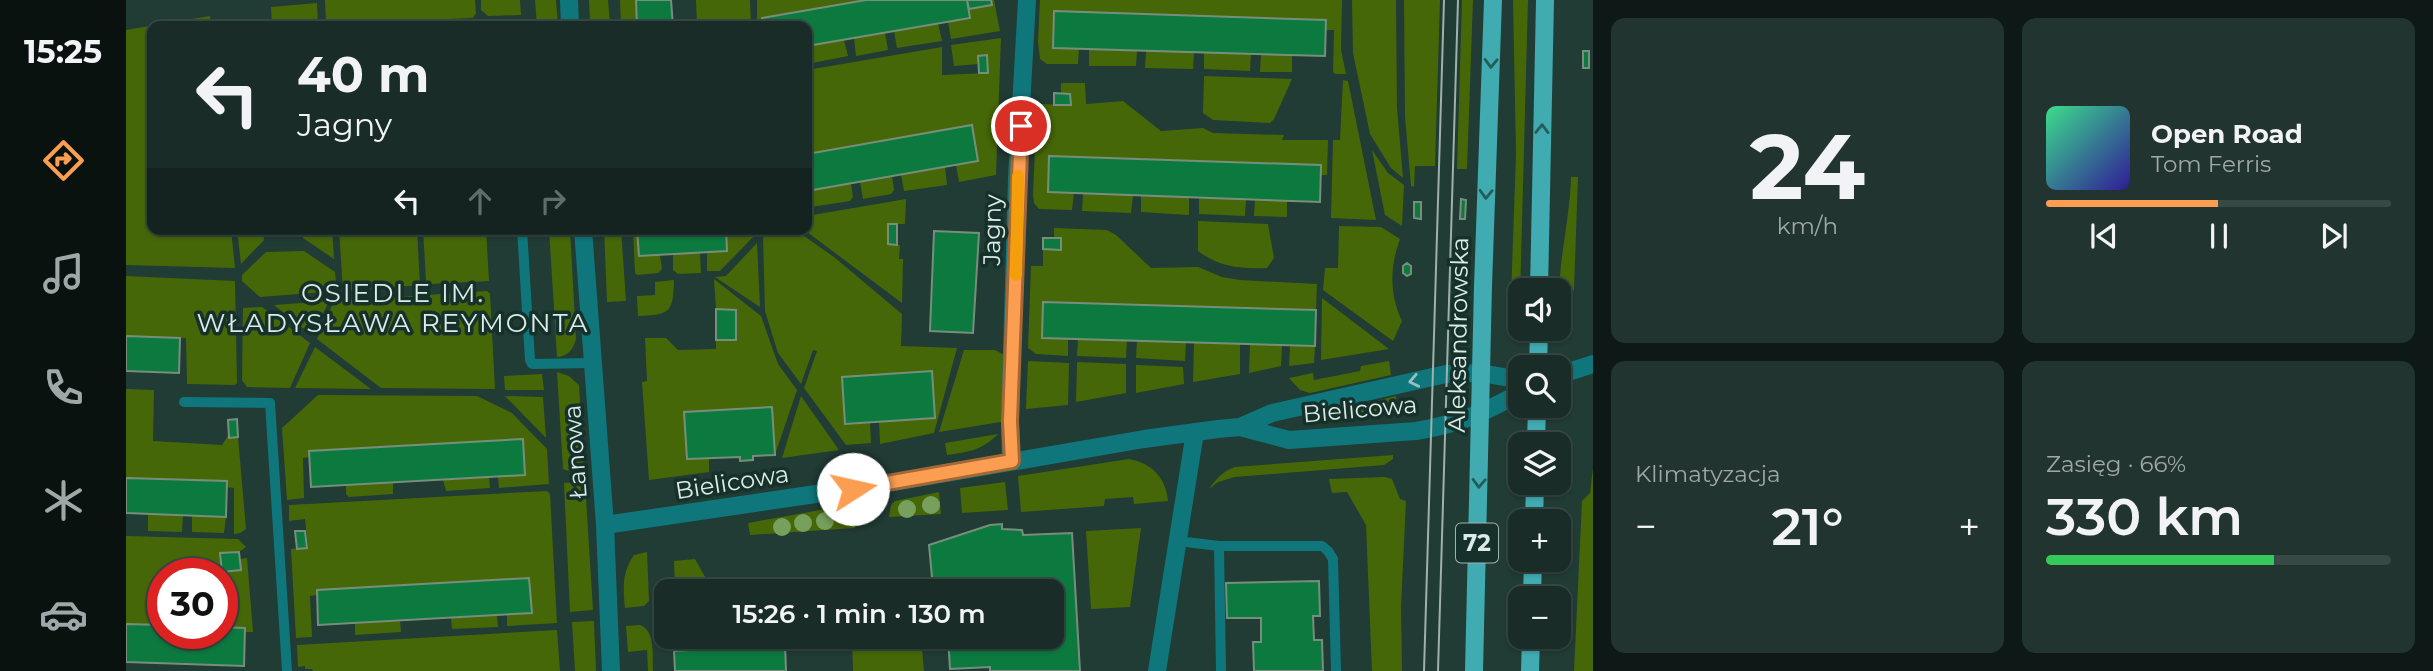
<!DOCTYPE html>
<html lang="pl">
<head>
<meta charset="utf-8">
<style>
	:root { --surface:#192c28; --page:#223430; --text:#f1f3f6; --muted:#9fa7a8; --line:#374845; --accent:#fc9e52 }
	body { margin:0; font-family:Montserrat,sans-serif; background:var(--page); color:var(--text); height:100vh; display:flex; flex-direction:column; font-size:26px; white-space:nowrap }
	* { box-sizing:border-box; margin:0 }
	p { font-size:23px; color:var(--muted) }
	.icon { flex:none; width:38px; height:38px; fill:none; stroke:currentColor; stroke-width:2; stroke-linecap:round; stroke-linejoin:round }
	.map { position:relative; flex:1; overflow:hidden }
	.side { display:flex; flex-direction:column; gap:18px; padding:18px; background:#0e1816; width:840px }
	.side>* { flex:none }
	.hud { position:absolute; left:21px; top:21px; width:665px; height:214px; border-radius:14px; box-shadow:0 2px 5px #0004,0 0 0 2px var(--line); background:#192c28; color:var(--text); overflow:hidden }
	.fabs { position:absolute; left:1382px; top:278px; display:grid; gap:14px }
	.fabs a { display:grid; place-items:center; width:63px; height:63px; border-radius:14px; background:var(--surface); box-shadow:0 2px 5px #0004,0 0 0 2px var(--line); font-size:35px }
	.speed { position:absolute; left:21px; top:558px; display:flex; gap:14px; font-size:35px; font-weight:700; text-align:center }
	.speed>* { display:grid; place-content:center; width:91px; height:91px; border-radius:50%; background:var(--surface); box-shadow:0 2px 5px #0004,0 0 0 2px var(--line); line-height:1 }
	.speed .limit { border:10px solid #d22; background:#fff; color:#111 }
	.pin { position:absolute; display:grid; place-items:center; width:60px; height:60px; color:#fff; margin:-30px; border:4px solid #fff; border-radius:50%; box-shadow:0 2px 7px #0007 }
	.me { position:absolute; width:77px; margin:-38px; rotate:80deg; stroke-linejoin:round; filter:drop-shadow(0 0 5px #0008) }
	.turn { display:flex; align-items:center; gap:24px; height:147px; padding:0 35px; font-size:32px }
	.turn .icon { width:91px; height:91px; stroke-width:2.5 }
	.turn b { display:block; font-size:49px; line-height:60px }
	.lanes { display:flex; align-items:center; height:66px; padding:0 35px; background:#0003; justify-content:center; gap:35px; direction:ltr }
	.lanes .off { opacity:.35 }
	.big { font-size:52px; font-weight:600; line-height:1.1 }
	.side .widget { flex:1; display:flex; flex-direction:column; justify-content:center; gap:10px; min-width:0; padding:0 24px; border-radius:14px; background:var(--page) }
	.side .dial { align-items:center; gap:0 }
	.dial b { font-size:91px; line-height:1 }
	.song { display:flex; align-items:center; gap:21px }
	.cover { width:84px; height:84px; border-radius:10px; background:linear-gradient(135deg,hsl(150 70% 55%),hsl(250 70% 35%)) }
	.played { height:7px; border-radius:4px; background:linear-gradient(90deg,var(--accent) 50%,var(--line) 50%) }
	.keys { display:flex; justify-content:space-around; direction:ltr }
	.heat { display:flex; justify-content:space-between; align-items:center; font-size:38px; direction:ltr }
	.charge { height:10px; border-radius:5px; background:linear-gradient(90deg,#34c759 66%,var(--line) 0) }
	.side .tiles { flex:1; display:grid; gap:18px; grid-template-columns:repeat(2,1fr) }
	.trip { position:absolute; left:528px; top:579px; width:410px; height:70px; border-radius:14px; background:var(--surface); box-shadow:0 2px 5px #0004,0 0 0 2px var(--line); font-weight:600; line-height:70px; text-align:center }
	main { display:flex; flex:1; min-height:0 }
	.tabs { display:flex; flex-direction:column; width:126px; justify-content:space-around; align-items:center; background:#0a1210; color:var(--muted) }
	.tabs .icon { width:49px; height:49px }
	.tabs .current { color:var(--accent) }
	.tabs b { font-size:32px; color:var(--text) }
	.map>svg:first-child { display:block }
	.green { fill:#466707 }
	.building { fill:#0c793f; stroke:#788e7d; stroke-width:2 }
	.lines { fill:none; stroke-linecap:round; stroke-linejoin:round }
	.lane { stroke:#0f767b; stroke-width:10 }
	.street { stroke:#0f767b; stroke-width:18 }
	.primary { stroke:#40abb0; stroke-width:18 }
	.tram { stroke:#9eb1ac; stroke-width:2 }
	.tree { fill:#77a05c }
	.oneway { stroke:#255c5a }
	.oneway2 { stroke:#94c2c1 }
	.route-casing { stroke:#a46735; stroke-width:18 }
	.route { stroke:#fc9e52; stroke-width:12 }
	.slow { stroke:#f59e0b; stroke-width:12 }
	.labels { text-anchor:middle; dominant-baseline:central; stroke-width:7; stroke-linejoin:round; paint-order:stroke }
	.shield { fill:#16312b; stroke:#a0b3ae; stroke-width:2 }
	.shield-label { font-size:23px; font-weight:bold; fill:#dbebe6 }
	.street-label { font-size:24px; fill:#dbebe6; stroke:#16312b }
	.neighbourhood-label { font-size:26px; letter-spacing:2px; fill:#dbebe6; stroke:#16312b }
</style>
</head>
<body>
<main>
<nav class="tabs">
<b>15:25</b>
<svg class="icon current" aria-label="directions" viewBox="0 0 24 24"><path d="M12 3l9 9-9 9-9-9zM9 14v-3h6M13 9l2 2-2 2"/></svg>
<svg class="icon" aria-label="music" viewBox="0 0 24 24"><path d="M9 18V5l10-2v13"/><circle cx="6" cy="18" r="3"/><circle cx="16" cy="16" r="3"/></svg>
<svg class="icon" aria-label="phone" viewBox="0 0 24 24"><path d="M5 4h4l2 5-3 2q2 4 5 5l2-3 5 2v4C11 20 4 13 5 4z"/></svg>
<svg class="icon" aria-label="climate" viewBox="0 0 24 24"><path d="M12 3v18M4 7l16 10M4 17L20 7"/></svg>
<svg class="icon" aria-label="car" viewBox="0 0 24 24"><path d="M5 17H2v-5l4-1 3-4h7l3 4 3 1v5h-3M9 17h6M6 11h13"/><circle cx="7" cy="17" r="2"/><circle cx="17" cy="17" r="2"/></svg>
</nav>
<div class="map">
<svg width="1467" height="671" viewBox="0 0 1467 671">
	<rect width="100%" height="100%" fill="#213b35"/>
	<path class="green" d="M199,0H349L350,13L347,18L200,24Z
		M355,0H394L395,15L362,16L355,10Z
		M409,0H430L432,26H411Z
		M463,0H482L484,24L464,25Z
		M494,0H510L511,26H495Z
		M570,0H624L625,26H571Z
		M631,0H740L637,18V26H631Z
		M865,0H868L874,31L825,39L822,22L844,18L843,9L866,5Z
		M914,0H1216L1215,50L1220,74H1209L1207,72L1208,30H1200V20L928,11L953,49L952,64H921L914,59L912,42Z
		M1226,0H1270L1271,108L1277,178L1265,168L1244,134L1227,53Z
		M1278,0H1314L1309,166H1289L1288,187L1285,186L1279,117Z
		M1336,0H1347L1341,169H1331Z
		M1387,0H1402L1394,297H1385L1390,154Z
		M191,3L192,26H146L145,7Z
		M84,16L85,26H26V229H105L109,268L0,265V30Z
		M812,23L816,41L771,48L768,31Z
		M759,33L762,50L730,56L728,38Z
		M875,38L870,175L833,182L830,165L852,161L845,126L681,154V70L816,47V75L861,73V55L852,56L853,64L828,66L825,45Z
		M718,40L722,56L681,64V46Z
		M963,49L1011,50L1010,66H963Z
		M1020,51L1068,52L1067,69L1019,68Z
		M1078,52L1125,54L1124,71L1078,69Z
		M1135,54L1166,55V72H1134Z
		M1078,76L1166,79L1148,119L1144,123L1087,120L1077,113Z
		M1217,80L1222,81L1250,220L1205,218L1207,140H1214Z
		M935,83H959L960,104L997,101L1035,131L1077,128L1087,133L1158,135L1156,140H1202L1201,175H1195L1194,165L923,156L922,192L948,193L946,210L913,209L908,203L907,195L911,104L945,105L944,94L935,93Z
		M1246,150L1262,173L1278,185L1276,226L1259,215Z
		M819,167L821,185L778,191L775,175Z
		M766,176L768,190L765,194L737,199L734,182Z
		M1445,177H1452L1448,290L1441,298H1433C1433,258 1444,218 1445,177Z
		M725,184L727,197L724,201L685,207L682,191Z
		M957,193L1007,195L1005,213L956,211Z
		M1015,195L1063,197V215L1015,212Z
		M1073,197L1120,199L1119,216L1073,214Z
		M780,199L779,224H762V244L774,245L773,259H777L776,303L677,229H681V216Z
		M1129,199L1161,201V217L1128,216Z
		M1072,221L1142,224L1148,258L1141,268C1114,269 1093,267 1072,251Z
		M1213,226L1255,227L1274,239C1264,266 1263,294 1276,321L1267,341L1197,290L1199,268H1212Z
		M928,228L981,230L990,235L1025,268L1072,267L1096,277L1114,280L1191,284L1190,310L918,302L942,339V356L910,354L902,348L905,266H917V249H935L928,238Z
		M111,229H137L138,240L115,264Z
		M177,229H206L208,259L177,238Z
		M213,229H291L294,285L217,291Z
		M297,229H360L363,281L305,284L300,281Z
		M423,229H444L450,339C447,350 442,356 431,357Z
		M478,229H495L500,301L481,302Z
		M507,229H511L513,256L534,255L536,269L532,273L511,275L509,273Z
		M600,229H631V233L594,271H581V252L601,251Z
		M646,229H668L708,257L776,314L775,346L831,348L808,433L754,444L753,422L809,418L806,371L716,377L719,424L744,422L745,443L720,445L678,388L691,351L687,350L675,384L652,353L639,311L637,236Z
		M631,243L634,307L589,277L600,276Z
		M178,251L209,272L211,291L134,297L116,281V275L140,252Z
		M574,253L575,273L552,274L547,270V254Z
		M0,276L109,281L111,383L109,385L61,384L60,338L0,336Z
		M588,279L635,316L652,364L671,390L649,455L646,407L558,412L561,459L583,458V472L523,480L516,382L521,381L519,338H540L552,350L590,349V340H610V310L590,309Z
		M548,280C547,312 545,315 512,316L511,296L529,295V282Z
		M361,291L364,294L369,389L255,388L191,339L208,301Z
		M1196,298L1263,349L1195,360Z
		M203,301L187,336L148,305Z
		M136,307L184,343L164,388L121,387L116,380L117,308Z
		M952,339L1001,340L1000,358L951,356Z
		M1011,340L1060,342L1059,361L1010,358Z
		M1068,342L1114,344V374L1067,382Z
		M1124,344L1156,345L1155,366L1123,373Z
		M1164,345L1189,346L1188,363L1163,366Z
		M189,347L245,389L169,388Z
		M838,350H869L878,355L875,422L813,432Z
		M902,361L943,363L942,405L900,409Z
		M1263,361L1265,375L1184,393L1174,390L1163,378L1187,373L1188,380L1234,371L1235,366Z
		M951,362L1000,364V393L950,402Z
		M1010,365L1057,367L1058,384L1010,393Z
		M431,372L443,376L453,385L458,472L448,473L437,469Z
		M416,374L418,390H379L378,376Z
		M0,389L28,390L27,441L96,445L103,434V438L112,437L120,529L114,533L108,534V488L100,487V481L0,478Z
		M192,395L351,396L386,413L421,449L423,484L373,488L372,477L399,475L396,439L184,451V457L177,458L178,498L161,500L156,428Z
		M379,396L417,397L420,438Z
		M675,396L713,450L656,458Z
		M1270,396V413L1197,419L1200,413Z
		M872,434C857,450 842,452 821,455L819,443Z
		M1267,455V459L1258,465L1109,477L1092,482L1083,489C1090,479 1097,471 1109,467Z
		M1003,459C1026,463 1040,478 1042,501L1008,504L1007,497L979,499L978,506L895,512L892,476Z
		M1467,468V671H1448L1456,501L1464,493Z
		M363,477L364,488L320,491L317,480Z
		M1259,477L1266,479L1274,499L1280,501L1275,607L1276,671H1246L1240,525L1221,492L1206,493L1203,479Z
		M267,482V494L223,497L220,494V485Z
		M459,482L467,610L444,612L438,483Z
		M879,482L882,510L836,513L834,488Z
		M421,491L424,494L431,623L381,626V615L406,613L403,578L191,590V595L184,596L186,637L170,638L165,549L182,547L179,519L163,521V505Z
		M813,492L815,514L763,517L765,505L769,501Z
		M727,504L729,528L624,535L622,523Z
		M22,514L57,515L56,532L22,531Z
		M66,515L100,517L98,533L66,532Z
		M1015,528L1004,607L965,609L960,531Z
		M0,536L112,539L120,547L113,552L95,553L96,571L115,570L114,559L121,558L127,632H119L118,628L96,627V574H37V625L0,624Z
		M521,552L523,601L518,606L499,608C497,588 496,572 508,555Z
		M569,559L587,591H549L548,561Z
		M371,615L372,627L326,629L325,618Z
		M274,621L275,632L229,635V623Z
		M468,621L470,671H449L446,622Z
		M514,625C530,631 526,656 527,671H522L521,650L502,652L500,626Z
		M431,630L434,671H187L186,669H179V666L172,667L171,645Z
		M726,637H795L798,671H727Z"/>
	<path class="building" d="M510,0H545L547,26H511Z
		M740,0H841L844,18L681,46V26H638L636,18Z
		M841,0H865L866,5L843,9Z
		M928,11L1200,20L1199,56L927,48Z
		M1457,51H1463V68H1457Z
		M861,55L862,73H853L852,56Z
		M928,93L944,94L945,105H928Z
		M846,125L852,161L681,191V154Z
		M923,156L1195,165L1194,202L922,192Z
		M1335,199L1340,200L1339,219H1334Z
		M1288,202H1295V219L1288,218Z
		M762,224H771V245L762,244Z
		M511,229H600L601,251L513,256Z
		M808,231L853,233L847,333L804,331Z
		M917,238H935V250L917,249Z
		M1281,263L1285,266V274L1281,276L1277,273V266Z
		M917,302L1190,310L1189,346L916,338Z
		M590,309L610,310V340H590Z
		M0,336L54,338L53,373L0,371Z
		M806,371L809,418L719,424L716,377Z
		M646,407L649,455L627,456V460L614,461V457L561,459L558,412Z
		M111,419L112,437L103,438L102,420Z
		M397,439L399,475L185,487L183,451Z
		M0,478L101,481L100,517L0,513Z
		M876,524V529L896,530L897,535L946,533L954,671H864V667L824,669L822,637H926V592H809L807,588L803,545L864,525Z
		M169,531H179L181,548L171,549Z
		M113,552L115,570L96,572L94,553Z
		M403,578L406,613L192,625L191,590Z
		M1193,581L1194,616H1187L1188,640H1196L1197,671H1128L1127,642H1135V618H1101L1100,583Z
		M0,624L37,625V634H96V627L119,628L118,666L0,662Z
		M659,644L660,671H549L548,651Z"/>
	<g class="lines">
		<path class="lane" d="M396,229L404,360L406,364L467,363
			M58,402L144,403L161,671
			M1052,541L1093,546H1196L1202,551L1207,559L1210,671
			M1093,546L1095,671"/>
		<path class="street" d="M443,0L444,26
			M457,229L479,525L485,671
			M1433,375L1467,364
			M1114,427L1146,413L1320,374L1355,373L1395,380
			M885,461L884,421L891,178L901,0
			M479,525L751,485L1018,439L1092,429L1114,427L1163,440L1290,431C1333,424 1358,413 1395,392
			M1031,671L1069,432"/>
		<path class="primary" d="M1413,290L1419,0
			M1412,368L1413,329
			M1410,444L1411,406
			M1408,522L1409,483
			M1406,598L1407,560
			M1348,671L1357,286L1367,0
			M1404,671L1405,637"/>
		<path class="tram" d="M1298,671L1318,0
			M1312,671L1332,0"/>
	</g>
	<g class="tree">
		<circle cx="805" cy="505" r="9"/>
		<circle cx="781" cy="509" r="9"/>
		<circle cx="699" cy="521" r="9"/>
		<circle cx="677" cy="523" r="9"/>
		<circle cx="656" cy="527" r="9"/>
	</g>
	<defs><path id="oneway-chevron" d="M-2-3.5L2.5 0L-2 3.5" fill="none" stroke-width="1.6" stroke-linecap="round" stroke-linejoin="round" transform="scale(1.75)"/></defs>
	<g class="oneway">
		<use href="#oneway-chevron" transform="translate(1365 63) rotate(92)"/>
		<use href="#oneway-chevron" transform="translate(1416 129) rotate(-89)"/>
		<use href="#oneway-chevron" transform="translate(1360 194) rotate(92)"/>
		<use href="#oneway-chevron" transform="translate(1353 483) rotate(92)"/>
	</g>
	<use class="oneway2" href="#oneway-chevron" transform="translate(1288 381) rotate(168)"/>
	<g class="lines">
		<defs>
			<path id="route" d="M727,489L886,461L884,421L895,126"/>
		</defs>
		<use href="#route" class="route-casing"/>
		<use href="#route" class="route"/>
		<path class="slow" d="M890,275L892,176"/>
	</g>
	<g class="labels">
		<rect class="shield" x="1330" y="523.5" width="42" height="39" rx="5"/>
		<g class="shield-label">
			<text x="1351" y="543">72</text>
		</g>
		<g class="street-label">
			<text transform="translate(866 230) rotate(-89)">Jagny</text>
			<text transform="translate(1332 335) rotate(-89)">Aleksandrowska</text>
			<text transform="translate(1234 409) rotate(-5)">Bielicowa</text>
			<text transform="translate(449 452) rotate(-94)">Łanowa</text>
			<text transform="translate(606 482) rotate(-9)">Bielicowa</text>
		</g>
		<g class="neighbourhood-label">
			<text x="267" y="293">OSIEDLE IM.<tspan x="267" dy="30">WŁADYSŁAWA REYMONTA</tspan></text>
		</g>
	</g>
</svg>
<div class="fabs">
<a><svg class="icon" aria-label="sound" viewBox="0 0 24 24"><path d="M4 9h4l5-4v14l-5-4H4zM17 9q2 3 0 6"/></svg></a>
<a><svg class="icon" aria-label="search" viewBox="0 0 24 24"><circle cx="10" cy="10" r="6"/><path d="M15 15l6 6"/></svg></a>
<a><svg class="icon" aria-label="layers" viewBox="0 0 24 24"><path d="M12 4l9 5-9 5-9-5zM3 14l9 5 9-5"/></svg></a>
<a>+</a>
<a>−</a>
</div>
<div class="speed"><div class="limit">30</div></div>
<div class="pin" style="left:895px;top:126px;background:#d93025"><svg class="icon" aria-label="arrive" viewBox="0 0 24 24"><path d="M6 21V4h12l-3 4 3 4H6"/></svg></div>
<svg class="me" style="left:727px;top:489px" viewBox="-20 -20 40 40"><circle r="19" fill="#fff"/><path d="M0-13L10 11 0 6-10 11z" fill="#fc9e52"/></svg>
<div class="trip">15:26 · 1 min · 130 m</div>
<div class="hud">
<div class="turn"><svg class="icon" aria-label="left" viewBox="0 0 24 24"><path d="M17 20v-9H6M10 6l-5 5 5 5"/></svg><div><b>40 m</b>Jagny</div></div>
<div class="lanes"><svg class="icon" aria-label="left" viewBox="0 0 24 24"><path d="M17 20v-9H6M10 6l-5 5 5 5"/></svg><svg class="icon off" aria-label="ahead" viewBox="0 0 24 24"><path d="M12 20V5M6 11l6-6 6 6"/></svg><svg class="icon off" aria-label="right" viewBox="0 0 24 24"><path d="M7 20v-9h11M14 6l5 5-5 5"/></svg></div>
</div>
</div>
<section class="side">
<div class="tiles">
<div class="widget dial"><b>24</b><p>km/h</p></div>
<div class="widget">
<div class="song"><i class="cover"></i><div><b>Open Road</b><p>Tom Ferris</p></div></div>
<div class="played"></div>
<div class="keys"><svg class="icon" aria-label="previous" viewBox="0 0 24 24"><path d="M18 5L8 12l10 7zM5 5v14"/></svg><svg class="icon" aria-label="pause" viewBox="0 0 24 24"><path d="M8 5v14M16 5v14"/></svg><svg class="icon" aria-label="next" viewBox="0 0 24 24"><path d="M6 5l10 7-10 7zM19 5v14"/></svg></div>
</div>
<div class="widget"><p>Klimatyzacja</p>
<div class="heat"><a>−</a><b class="big">21°</b><a>+</a></div>
</div>
<div class="widget"><p>Zasięg · 66%</p><b class="big">330 km</b><div class="charge"></div></div>
</div>
</section>
</main>
</body>
</html>
